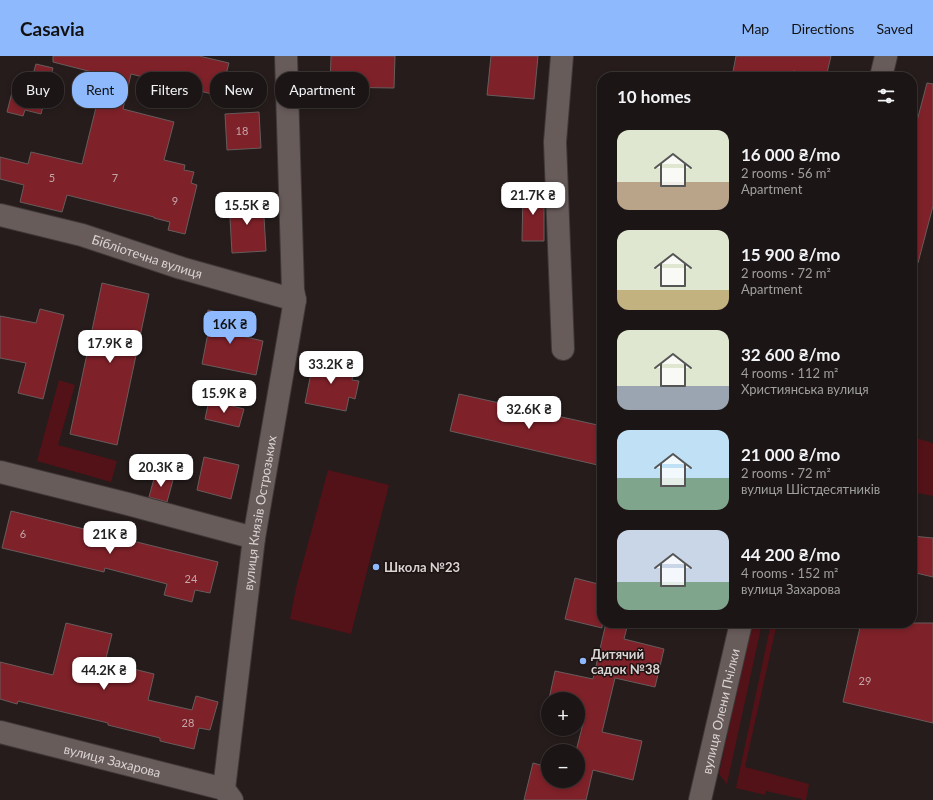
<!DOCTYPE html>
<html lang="en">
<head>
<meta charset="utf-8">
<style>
	body { margin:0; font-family:Lato,sans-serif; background:#251e1e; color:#f1f3f6; height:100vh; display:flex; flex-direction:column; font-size:15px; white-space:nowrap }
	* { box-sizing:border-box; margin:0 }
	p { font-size:13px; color:#a09fa0 }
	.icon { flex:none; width:22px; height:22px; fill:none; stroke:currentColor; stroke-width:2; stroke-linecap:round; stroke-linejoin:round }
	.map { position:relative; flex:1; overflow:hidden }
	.drawer { position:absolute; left:597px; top:16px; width:320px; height:556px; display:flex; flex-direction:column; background:#1c1515; border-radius:16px; box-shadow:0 2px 6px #0003,0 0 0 1px #3a3434 }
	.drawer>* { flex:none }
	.banner { position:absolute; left:12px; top:16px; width:380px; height:36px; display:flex; gap:8px }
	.fabs { position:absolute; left:541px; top:636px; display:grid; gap:8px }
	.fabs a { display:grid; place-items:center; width:44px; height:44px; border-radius:50%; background:#1c1515; box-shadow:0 2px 6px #0003,0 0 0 1px #3a3434; font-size:20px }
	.price { position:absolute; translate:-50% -34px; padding:0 9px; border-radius:8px; background:#fff; color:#222; font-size:13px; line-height:26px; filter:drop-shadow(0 1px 2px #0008) }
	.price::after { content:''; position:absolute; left:50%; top:24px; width:12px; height:9px; margin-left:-6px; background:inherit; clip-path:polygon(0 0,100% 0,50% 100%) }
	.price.on { background:#8eb9fc; color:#111 }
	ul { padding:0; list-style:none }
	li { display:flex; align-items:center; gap:12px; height:100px; padding:0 20px }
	li span { display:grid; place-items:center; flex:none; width:112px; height:80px; border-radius:12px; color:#555 }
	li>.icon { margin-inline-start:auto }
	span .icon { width:48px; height:48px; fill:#fffc; stroke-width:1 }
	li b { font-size:17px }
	h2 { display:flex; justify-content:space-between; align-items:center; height:48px; padding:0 20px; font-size:17px }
	.pill { padding:0 14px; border-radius:16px; background:#1c1515; box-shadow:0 2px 6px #0003,0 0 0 1px #3a3434; font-size:14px; line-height:36px }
	.pill.on { background:#8eb9fc; color:#111 }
	header { display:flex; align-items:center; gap:24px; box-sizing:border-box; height:56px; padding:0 20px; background:#8eb9fc; color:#111 }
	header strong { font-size:19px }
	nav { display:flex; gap:22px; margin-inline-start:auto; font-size:14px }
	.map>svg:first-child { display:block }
	.green { fill:#531217 }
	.building { fill:#7f2129; stroke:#685c5c }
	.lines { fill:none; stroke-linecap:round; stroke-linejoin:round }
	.minor-casing { stroke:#403838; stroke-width:24 }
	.minor { stroke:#685c5b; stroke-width:22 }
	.poi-dot { fill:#8eb9fc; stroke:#1d1313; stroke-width:1.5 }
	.labels { text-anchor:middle; stroke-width:3; stroke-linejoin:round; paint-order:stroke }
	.number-label { font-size:11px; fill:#c3a6a8 }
	.street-label { font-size:13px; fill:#dad3d3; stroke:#1d1313 }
	.poi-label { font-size:13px; font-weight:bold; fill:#dad3d3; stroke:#1d1313; text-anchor:start }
</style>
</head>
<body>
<header>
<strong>Casavia</strong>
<nav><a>Map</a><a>Directions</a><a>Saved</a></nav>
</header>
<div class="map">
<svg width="933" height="744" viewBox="0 0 933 744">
	<rect width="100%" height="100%" fill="#261c1c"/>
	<g class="green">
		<path d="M59 324 75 329 58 389 117 405 111 426 37 405Z"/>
		<path d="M912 381 933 387V440L912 436Z"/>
		<path d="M328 414 389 429 351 578 290 563 296 532Z"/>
		<path d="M752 567H762L727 728 719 718Z"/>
		<path d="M771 567H777L745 711 809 728 806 744H802V743L766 735 765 739 736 732Z"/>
	</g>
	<g class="building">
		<path d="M53 0H199L229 7 220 40 131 18 123 53 174 66 164 104 185 109 184 114 194 116 191 127 197 129 185 178 168 174 170 166 154 162V161L67 139 62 156 20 146 24 129 0 123V101L28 108 31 96 82 108 104 19 53 6Z"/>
		<path d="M331 0H395L394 32 330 31Z"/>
		<path d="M491 0H538L534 43 487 39Z"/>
		<path d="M736 0H831L826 21 793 15 792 21H732Z"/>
		<path d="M36 8 53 12 41 58 25 54 23 60 7 56 16 21 31 25Z"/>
		<path d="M927 27 933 28V150L918 207 912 206V84Z"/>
		<path d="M259 56 261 92 227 94 225 58Z"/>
		<path d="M523 135H544V185H522Z"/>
		<path d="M263 144 266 195 232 197 229 145Z"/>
		<path d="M102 227 149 238 117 389 70 378Z"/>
		<path d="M40 253 64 259 43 343 18 337 26 307 0 302V260L36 267Z"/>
		<path d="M208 254 241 261 237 279 263 285 256 319 202 308 208 277 204 276Z"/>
		<path d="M314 302 355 310 352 324 359 325 355 343 349 341 346 355 305 347Z"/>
		<path d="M459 338 602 370V410L450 375Z"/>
		<path d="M209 344 244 353 239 371 205 363Z"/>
		<path d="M204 401 239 409 231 443 197 434Z"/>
		<path d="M155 419 173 424 167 446 149 441Z"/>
		<path d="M11 455 218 506 210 537 195 534 192 546 164 539 167 528 105 512 104 516 2 492Z"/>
		<path d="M912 480 933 482V521L912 516Z"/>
		<path d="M575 522 602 529V572L565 563Z"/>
		<path d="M66 567 112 578 105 606 154 618 148 644 192 654 196 640 218 646 210 674 199 672 194 693 160 685V682L108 669V667L18 645 17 648 0 643V606L53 619Z"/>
		<path d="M606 567H628L624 583 664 593 655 631 615 622 602 676 642 685 633 724 593 714 586 744H524L533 707 548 711V725H578V695H576L584 664 578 663V643H549L555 615 593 623Z"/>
		<path d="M861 567H933V667L843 646Z"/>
	</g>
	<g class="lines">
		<g class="minor-casing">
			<g id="minor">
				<path d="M562 0 555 86 563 293"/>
				<path d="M881 21 886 0"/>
				<path id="s1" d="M0 159 82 179 181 212 295 244"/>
				<path d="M0 416 128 448 254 482"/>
				<path id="s2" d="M0 676 224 733"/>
				<path id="s3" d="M232 744 224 733 254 482 295 244 293 234 286 0"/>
				<path id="s4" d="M700 744 741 567"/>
			</g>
		</g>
		<use href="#minor" class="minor"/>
	</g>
	<g class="poi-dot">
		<circle cx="376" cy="511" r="4"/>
		<circle cx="583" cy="605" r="4"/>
	</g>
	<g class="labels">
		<g class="number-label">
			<text x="242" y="79">18</text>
			<text x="52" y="126">5</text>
			<text x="115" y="126">7</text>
			<text x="175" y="149">9</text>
			<text x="23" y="482">6</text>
			<text x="191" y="527">24</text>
			<text x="865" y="629">29</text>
			<text x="188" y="671">28</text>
		</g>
		<g class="street-label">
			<text dy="5" stroke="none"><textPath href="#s1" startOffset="153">Бібліотечна вулиця</textPath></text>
			<text dy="5" stroke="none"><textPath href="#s3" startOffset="292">вулиця Князів Острозьких</textPath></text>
			<text dy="5" stroke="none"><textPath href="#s4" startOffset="91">вулиця Олени Пчілки</textPath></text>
			<text dy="5" stroke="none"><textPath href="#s2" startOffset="116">вулиця Захарова</textPath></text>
		</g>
		<g class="poi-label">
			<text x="384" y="516">Школа №23</text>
			<text x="591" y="603">Дитячий<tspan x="591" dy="15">садок №38</tspan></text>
		</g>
	</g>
</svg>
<div class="fabs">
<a>+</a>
<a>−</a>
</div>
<b class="price" style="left:533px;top:160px">21.7K ₴</b>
<b class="price" style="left:247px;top:170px">15.5K ₴</b>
<b class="price on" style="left:230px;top:289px">16K ₴</b>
<b class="price" style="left:110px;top:308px">17.9K ₴</b>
<b class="price" style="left:331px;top:329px">33.2K ₴</b>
<b class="price" style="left:224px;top:358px">15.9K ₴</b>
<b class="price" style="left:529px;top:374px">32.6K ₴</b>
<b class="price" style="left:161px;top:432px">20.3K ₴</b>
<b class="price" style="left:110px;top:499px">21K ₴</b>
<b class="price" style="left:104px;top:635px">44.2K ₴</b>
<div class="banner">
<a class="pill">Buy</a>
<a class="pill on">Rent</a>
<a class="pill">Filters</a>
<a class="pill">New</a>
<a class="pill">Apartment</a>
</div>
<section class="drawer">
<h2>10 homes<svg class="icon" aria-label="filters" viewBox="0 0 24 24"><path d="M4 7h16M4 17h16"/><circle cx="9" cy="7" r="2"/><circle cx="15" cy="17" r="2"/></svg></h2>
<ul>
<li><span style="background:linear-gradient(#dfe7d0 65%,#b9a48a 0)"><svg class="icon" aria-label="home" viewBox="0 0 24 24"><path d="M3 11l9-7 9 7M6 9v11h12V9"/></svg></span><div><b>16 000 ₴/mo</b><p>2 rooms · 56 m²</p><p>Apartment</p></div></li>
<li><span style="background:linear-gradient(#dfe7d0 75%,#c2b280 0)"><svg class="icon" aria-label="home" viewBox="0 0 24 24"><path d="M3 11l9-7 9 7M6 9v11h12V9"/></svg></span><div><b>15 900 ₴/mo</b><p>2 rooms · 72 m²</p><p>Apartment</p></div></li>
<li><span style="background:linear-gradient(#dfe7d0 70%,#9aa5b1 0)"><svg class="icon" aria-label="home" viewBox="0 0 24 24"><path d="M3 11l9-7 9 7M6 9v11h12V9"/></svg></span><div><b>32 600 ₴/mo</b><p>4 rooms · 112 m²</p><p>Християнська вулиця</p></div></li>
<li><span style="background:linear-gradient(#bfe0f5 60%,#7fa58c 0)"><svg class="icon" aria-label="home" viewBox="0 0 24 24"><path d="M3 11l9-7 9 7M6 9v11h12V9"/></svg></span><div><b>21 000 ₴/mo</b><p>2 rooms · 72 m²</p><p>вулиця Шістдесятників</p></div></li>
<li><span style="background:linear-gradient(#c9d6e8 65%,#7fa58c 0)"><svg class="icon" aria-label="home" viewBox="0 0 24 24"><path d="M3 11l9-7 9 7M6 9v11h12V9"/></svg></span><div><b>44 200 ₴/mo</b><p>4 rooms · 152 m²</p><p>вулиця Захарова</p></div></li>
</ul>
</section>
</div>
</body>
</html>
